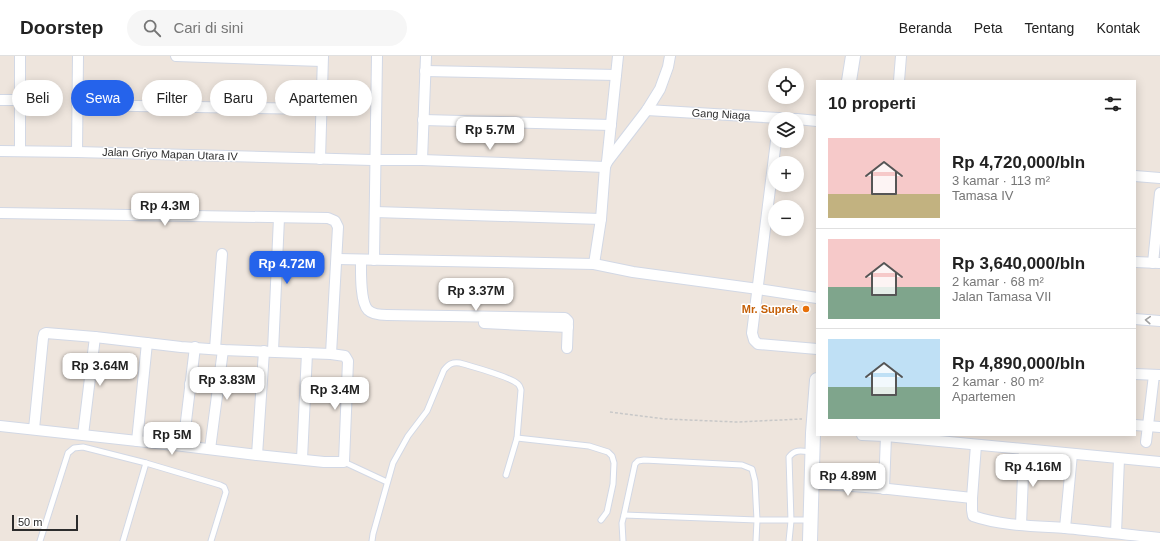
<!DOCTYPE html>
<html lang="id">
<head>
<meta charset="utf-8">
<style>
	body { margin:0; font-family:Helvetica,sans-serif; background:#f6f6f6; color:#222; height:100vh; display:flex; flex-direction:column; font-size:15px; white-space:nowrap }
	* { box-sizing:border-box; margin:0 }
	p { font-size:13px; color:#767676 }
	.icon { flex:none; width:22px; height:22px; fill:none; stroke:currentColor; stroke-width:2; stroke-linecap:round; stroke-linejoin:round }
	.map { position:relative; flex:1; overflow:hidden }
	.side { position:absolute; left:816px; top:24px; width:320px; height:356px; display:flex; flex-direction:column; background:#fff; border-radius:0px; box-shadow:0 2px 10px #0003 }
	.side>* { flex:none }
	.guide { position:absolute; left:12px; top:24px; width:380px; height:36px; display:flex; gap:8px }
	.buttons { position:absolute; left:768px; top:12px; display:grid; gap:8px }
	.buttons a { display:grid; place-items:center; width:36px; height:36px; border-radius:50%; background:#fff; box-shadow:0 2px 10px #0003; font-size:20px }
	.scale { position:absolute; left:12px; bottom:10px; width:66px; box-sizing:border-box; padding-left:4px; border:2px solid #2c2c2c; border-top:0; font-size:11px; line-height:14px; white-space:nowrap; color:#2c2c2c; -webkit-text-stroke:3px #fff; paint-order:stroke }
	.price { position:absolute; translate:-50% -34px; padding:0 9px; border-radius:8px; background:#fff; color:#222; font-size:13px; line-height:26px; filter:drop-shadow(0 1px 2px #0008) }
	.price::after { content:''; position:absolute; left:50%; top:24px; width:12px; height:9px; margin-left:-6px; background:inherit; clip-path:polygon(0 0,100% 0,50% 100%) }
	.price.current { background:#2563eb; color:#fff }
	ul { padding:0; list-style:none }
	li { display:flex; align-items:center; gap:12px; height:100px; padding:0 12px }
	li+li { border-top:1px solid #e0e0e0 }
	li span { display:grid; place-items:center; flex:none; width:112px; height:80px; border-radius:0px; color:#555 }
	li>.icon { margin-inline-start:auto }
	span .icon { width:48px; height:48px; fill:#fffc; stroke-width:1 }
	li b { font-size:17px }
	h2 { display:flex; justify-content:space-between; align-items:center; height:48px; padding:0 12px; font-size:17px }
	.tag { padding:0 14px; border-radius:18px; background:#fff; box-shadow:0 2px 10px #0003; font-size:14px; line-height:36px }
	.tag.current { background:#2563eb; color:#fff }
	header { display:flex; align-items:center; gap:24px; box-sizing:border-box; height:56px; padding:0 20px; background:#fff; border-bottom:1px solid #e0e0e0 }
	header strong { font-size:19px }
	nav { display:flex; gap:22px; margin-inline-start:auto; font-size:14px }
	.search { width:280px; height:36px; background:#f6f6f6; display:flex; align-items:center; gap:10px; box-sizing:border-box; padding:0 14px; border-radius:22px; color:#767676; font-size:15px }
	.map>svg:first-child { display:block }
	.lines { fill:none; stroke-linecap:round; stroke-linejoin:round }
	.service-casing { stroke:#d2d8e5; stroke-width:7 }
	.minor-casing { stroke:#d2d8e5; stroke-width:12 }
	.secondary-casing { stroke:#d2d8e5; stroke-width:16 }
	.path { stroke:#c8c8c8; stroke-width:1.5; stroke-dasharray:3 2; stroke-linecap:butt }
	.service { stroke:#fff; stroke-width:5 }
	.minor { stroke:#fff; stroke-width:10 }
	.secondary { stroke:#fff; stroke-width:14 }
	.oneway { stroke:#a0a0a0 }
	.food-dot { fill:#e8710a; stroke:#fff; stroke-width:1.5 }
	.labels { text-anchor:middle; stroke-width:3; stroke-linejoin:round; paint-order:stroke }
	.street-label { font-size:11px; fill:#2c2c2c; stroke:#fff }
	.food-label { font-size:11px; font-weight:bold; fill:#c56008; stroke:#fff; text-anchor:end }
</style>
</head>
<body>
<header>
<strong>Doorstep</strong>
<div class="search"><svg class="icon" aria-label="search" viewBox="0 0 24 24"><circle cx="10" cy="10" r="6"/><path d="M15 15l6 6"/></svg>Cari di sini</div>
<nav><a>Beranda</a><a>Peta</a><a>Tentang</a><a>Kontak</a></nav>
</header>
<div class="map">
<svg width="1160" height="485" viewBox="0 0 1160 485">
	<rect width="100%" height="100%" fill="#eee5dd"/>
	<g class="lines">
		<g class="service-casing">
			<g id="service">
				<path d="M517 382 589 390 608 396 612 400 614 407 613 428 607 456 601 464"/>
				<path d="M344 406 387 426"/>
				<path d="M624 459 757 464H810"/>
				<path d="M40 485 68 397 74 392 83 391 146 407 220 429 224 431 226 436 211 485"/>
				<path d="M123 485 146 407"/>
				<path d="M372 485 373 478 393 407 408 380 427 355 444 314C449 308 452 306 460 307 473 311 509 320 518 328 520 330 520 331 521 334L517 382 506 419"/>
				<path d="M623 485 622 467 624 459 635 408 638 405 644 404 742 409 752 413 755 425 757 464 756 485"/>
				<path d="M789 485 791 465 789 401C795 393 802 395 811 396"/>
			</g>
		</g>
		<g class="minor-casing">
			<g id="minor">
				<path d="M176 0 322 5"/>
				<path d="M425 15 616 19"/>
				<path d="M899 25 901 0"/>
				<path d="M0 44H20"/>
				<path d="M77 49 321 53"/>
				<path d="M647 54 795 63"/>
				<path d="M797 63 817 65"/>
				<path d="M423 64 611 69"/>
				<path d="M776 85 752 277 754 284 758 288 817 293"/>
				<path d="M0 95 77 96 372 104H422L605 111"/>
				<path d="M20 95V0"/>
				<path d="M77 96 78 0"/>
				<path d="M320 103 323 0"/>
				<path d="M422 104 426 0"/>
				<path d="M607 106 647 54 660 33 668 11 670 0"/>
				<path d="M1135 120 1160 122"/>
				<path d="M375 156 601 163"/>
				<path d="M0 157 328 162 335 165 338 171 331 298"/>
				<path d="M337 203 594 208 633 216 758 233 817 242"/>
				<path d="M361 204C361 215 360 246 368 254 372 258 381 259 387 259L565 262 568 265 567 292"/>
				<path d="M374 204 377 0"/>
				<path d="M1135 206 1159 207"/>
				<path d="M1153 207 1160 137"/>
				<path d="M594 208 601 163 605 111 607 106 618 0"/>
				<path d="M1135 263 1160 265"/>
				<path d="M484 267 568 271"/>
				<path d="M215 293 222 198"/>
				<path d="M273 295 279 162"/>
				<path d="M1135 318 1159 319"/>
				<path d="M190 328 218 331"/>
				<path d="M1135 369 1160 371"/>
				<path d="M0 370 183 390 257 399 324 406H344L348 305 345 300 331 298 223 294 181 291 95 281 46 277 44 278 43 282 34 373"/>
				<path d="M83 379 95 281"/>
				<path d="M862 379 886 380 1160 406"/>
				<path d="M137 385 147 287"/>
				<path d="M1146 386 1154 319"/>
				<path d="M976 389 972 442V454L973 460C1002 470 1035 470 1065 472 1097 475 1128 479 1160 482"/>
				<path d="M183 390 195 291"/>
				<path d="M210 393 223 294"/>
				<path d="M257 399 264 295"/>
				<path d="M302 403 307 297"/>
				<path d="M811 427 879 432 972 442"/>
				<path d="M884 433 886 380"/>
				<path d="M1021 469 1024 394"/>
				<path d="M1065 472 1072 398"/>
				<path d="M1116 477 1119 403"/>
			</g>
		</g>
		<g class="secondary-casing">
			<g id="secondary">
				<path d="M849 25 853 0"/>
				<path d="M810 485 813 377 817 324"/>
			</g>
		</g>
		<path class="path" d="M610 356 665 363 737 366 802 363"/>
		<use href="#service" class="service"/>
		<use href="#minor" class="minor"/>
		<use href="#secondary" class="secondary"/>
	</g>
	<defs><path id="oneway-chevron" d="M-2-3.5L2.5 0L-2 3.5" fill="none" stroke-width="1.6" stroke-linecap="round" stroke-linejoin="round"/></defs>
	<use class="oneway" href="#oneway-chevron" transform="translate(1148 264) rotate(-176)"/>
	<circle class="food-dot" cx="806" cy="253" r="4"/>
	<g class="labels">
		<g class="street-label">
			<text transform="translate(721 58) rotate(3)" y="4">Gang Niaga</text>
			<text transform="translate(170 98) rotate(2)" y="4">Jalan Griyo Mapan Utara IV</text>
		</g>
		<g class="food-label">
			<text x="798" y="257">Mr. Suprek</text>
		</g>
	</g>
</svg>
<div class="buttons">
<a><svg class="icon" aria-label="locate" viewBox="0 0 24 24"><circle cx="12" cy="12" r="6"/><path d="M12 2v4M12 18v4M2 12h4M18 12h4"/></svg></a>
<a><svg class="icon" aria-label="layers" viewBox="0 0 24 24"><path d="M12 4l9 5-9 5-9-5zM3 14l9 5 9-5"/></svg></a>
<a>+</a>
<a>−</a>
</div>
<div class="scale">50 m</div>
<b class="price" style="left:490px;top:95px">Rp 5.7M</b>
<b class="price" style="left:165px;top:171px">Rp 4.3M</b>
<b class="price current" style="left:287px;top:229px">Rp 4.72M</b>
<b class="price" style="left:476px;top:256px">Rp 3.37M</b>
<b class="price" style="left:100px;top:331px">Rp 3.64M</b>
<b class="price" style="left:227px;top:345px">Rp 3.83M</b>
<b class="price" style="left:335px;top:355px">Rp 3.4M</b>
<b class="price" style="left:172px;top:400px">Rp 5M</b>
<b class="price" style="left:1033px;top:432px">Rp 4.16M</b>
<b class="price" style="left:848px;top:441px">Rp 4.89M</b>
<div class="guide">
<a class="tag">Beli</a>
<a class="tag current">Sewa</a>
<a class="tag">Filter</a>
<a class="tag">Baru</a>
<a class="tag">Apartemen</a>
</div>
<section class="side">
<h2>10 properti<svg class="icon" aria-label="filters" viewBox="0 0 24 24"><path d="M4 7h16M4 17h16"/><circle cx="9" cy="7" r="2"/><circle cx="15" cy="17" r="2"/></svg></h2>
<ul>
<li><span style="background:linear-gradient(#f6c9c9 70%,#c2b280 0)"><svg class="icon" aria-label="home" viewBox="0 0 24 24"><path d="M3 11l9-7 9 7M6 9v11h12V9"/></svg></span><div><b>Rp 4,720,000/bln</b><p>3 kamar · 113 m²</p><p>Tamasa IV</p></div></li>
<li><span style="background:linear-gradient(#f6c9c9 60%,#7fa58c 0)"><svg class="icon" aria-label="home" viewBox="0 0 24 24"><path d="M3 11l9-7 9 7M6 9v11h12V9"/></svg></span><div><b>Rp 3,640,000/bln</b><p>2 kamar · 68 m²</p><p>Jalan Tamasa VII</p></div></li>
<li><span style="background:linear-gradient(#bfe0f5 60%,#7fa58c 0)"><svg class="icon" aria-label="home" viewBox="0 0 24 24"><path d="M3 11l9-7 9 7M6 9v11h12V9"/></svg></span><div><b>Rp 4,890,000/bln</b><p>2 kamar · 80 m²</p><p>Apartemen</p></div></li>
</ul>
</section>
</div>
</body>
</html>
